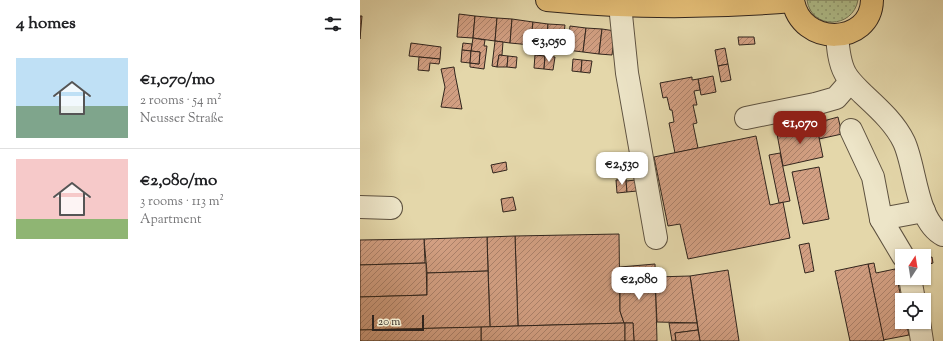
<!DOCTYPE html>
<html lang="en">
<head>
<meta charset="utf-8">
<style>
	body { margin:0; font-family:"Sorts Mill Goudy",serif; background:#f6f6f6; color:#202124; height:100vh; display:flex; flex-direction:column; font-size:15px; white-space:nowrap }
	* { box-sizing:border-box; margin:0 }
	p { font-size:13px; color:#757577 }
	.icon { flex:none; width:22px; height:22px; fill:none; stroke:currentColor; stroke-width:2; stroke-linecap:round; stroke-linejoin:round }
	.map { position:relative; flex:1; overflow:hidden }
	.details { display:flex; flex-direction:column; background:#fff; width:360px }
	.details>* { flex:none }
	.needle { width:26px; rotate:12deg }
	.controls { position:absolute; left:535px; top:249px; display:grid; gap:8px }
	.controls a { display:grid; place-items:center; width:36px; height:36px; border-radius:0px; background:#fff; box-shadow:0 1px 3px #0004; font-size:20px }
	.scale { position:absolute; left:12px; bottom:10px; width:52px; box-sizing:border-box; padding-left:4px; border:2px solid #31251d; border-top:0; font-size:11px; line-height:14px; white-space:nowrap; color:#31251d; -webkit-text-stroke:3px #ede5c8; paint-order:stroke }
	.price { position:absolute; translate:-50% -34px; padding:0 9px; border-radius:8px; background:#fff; color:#222; font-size:13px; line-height:26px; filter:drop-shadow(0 1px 2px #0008) }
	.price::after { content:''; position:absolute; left:50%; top:24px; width:12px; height:9px; margin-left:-6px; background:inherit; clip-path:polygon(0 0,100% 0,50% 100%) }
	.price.selected { background:#8f2418; color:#fff }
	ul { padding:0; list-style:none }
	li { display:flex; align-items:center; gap:12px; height:100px; padding:0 16px }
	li+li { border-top:1px solid #e0e0e0 }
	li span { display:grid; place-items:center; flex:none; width:112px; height:80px; border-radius:0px; color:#555 }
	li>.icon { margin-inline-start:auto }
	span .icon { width:48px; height:48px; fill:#fffc; stroke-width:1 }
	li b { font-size:17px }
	h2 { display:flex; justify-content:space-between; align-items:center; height:48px; padding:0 16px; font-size:17px }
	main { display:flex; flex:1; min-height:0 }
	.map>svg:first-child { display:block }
	.green { fill:url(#green-dots); stroke:#707254 }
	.building { fill:url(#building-hatch); stroke:#31251d }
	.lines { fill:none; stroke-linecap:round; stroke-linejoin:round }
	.minor-casing { stroke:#5e5240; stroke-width:24 }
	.major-casing { stroke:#31251d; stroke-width:24 }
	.minor { stroke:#ede5c8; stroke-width:22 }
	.major { stroke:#e2bc75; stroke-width:22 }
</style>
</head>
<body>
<main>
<section class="details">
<h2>4 homes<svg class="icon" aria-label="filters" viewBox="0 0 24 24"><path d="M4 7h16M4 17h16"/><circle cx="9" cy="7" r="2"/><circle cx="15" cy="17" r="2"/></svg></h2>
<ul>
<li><span style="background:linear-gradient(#bfe0f5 60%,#7fa58c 0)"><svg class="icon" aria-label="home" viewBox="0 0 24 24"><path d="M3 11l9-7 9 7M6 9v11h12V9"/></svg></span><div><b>€1,070/mo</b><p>2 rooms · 54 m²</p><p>Neusser Straße</p></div></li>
<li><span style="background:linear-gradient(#f6c9c9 75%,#8fb573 0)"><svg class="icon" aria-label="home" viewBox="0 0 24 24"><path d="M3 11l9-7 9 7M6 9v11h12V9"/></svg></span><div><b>€2,080/mo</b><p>3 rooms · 113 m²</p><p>Apartment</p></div></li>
</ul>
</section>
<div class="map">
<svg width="583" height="341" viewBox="0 0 583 341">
	<defs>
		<pattern id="green-dots" width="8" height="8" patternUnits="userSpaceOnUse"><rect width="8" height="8" fill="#b0bf8c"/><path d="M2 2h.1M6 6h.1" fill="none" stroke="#909b72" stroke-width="1.8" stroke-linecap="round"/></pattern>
		<pattern id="building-hatch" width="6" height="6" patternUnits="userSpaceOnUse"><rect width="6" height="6" fill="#d29f82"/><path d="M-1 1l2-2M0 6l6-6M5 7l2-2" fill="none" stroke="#ab816a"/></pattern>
	</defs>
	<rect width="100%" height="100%" fill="#e4d7aa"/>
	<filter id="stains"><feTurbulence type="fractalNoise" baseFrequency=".005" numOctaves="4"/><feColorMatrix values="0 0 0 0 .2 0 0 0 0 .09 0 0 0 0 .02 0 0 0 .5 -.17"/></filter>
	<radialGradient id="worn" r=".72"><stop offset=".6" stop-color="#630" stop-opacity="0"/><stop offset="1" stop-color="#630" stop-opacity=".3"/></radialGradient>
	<path class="green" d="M447 0H498C493 29 451 30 447 0Z"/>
	<g class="building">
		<path d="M99 14 115 16 113 38 97 37Z"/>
		<path d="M0 16H2L0 39Z"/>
		<path d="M115 16 137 18 135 41 113 38Z"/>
		<path d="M137 18 152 19 150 43 135 41Z"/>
		<path d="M152 19 173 22 171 45 150 43Z"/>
		<path d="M173 22 188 24 186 48 170 46Z"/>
		<path d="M188 24 205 25 202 50 186 48Z"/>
		<path d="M210 26 226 28 223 52 207 50Z"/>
		<path d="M226 28 242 29 239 54 223 52Z"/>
		<path d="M242 29 255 31 252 55 239 54Z"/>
		<path d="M378 37H394L395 44 379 45Z"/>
		<path d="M113 38 125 40 124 46H127L124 69 110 67V63L119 64 120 52 111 51Z"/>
		<path d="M135 41 143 42 142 55H139L137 67 132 66Z"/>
		<path d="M51 43 81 47 80 59 49 56Z"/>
		<path d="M103 43 112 44 111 51 102 50Z"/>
		<path d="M365 48 368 64 358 66 355 50Z"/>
		<path d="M102 50 111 51 110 63 101 62Z"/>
		<path d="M111 51 120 52 119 64 110 63Z"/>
		<path d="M139 55 148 56 147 67H137Z"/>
		<path d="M175 55 185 56 184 69 174 68Z"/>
		<path d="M148 56 157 57 156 68 147 67Z"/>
		<path d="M185 56 195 57 193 70 184 69Z"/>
		<path d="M59 57 80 59 79 64 70 63 69 71 58 70Z"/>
		<path d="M213 59 222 60 221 72 212 71Z"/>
		<path d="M222 60 232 61 230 73 221 72Z"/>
		<path d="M368 64 371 80 361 82 358 66Z"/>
		<path d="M94 67 95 74 102 109 81 107 85 87 81 69Z"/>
		<path d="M353 76 356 92 341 95 338 79Z"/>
		<path d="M332 77V80L338 79 340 90 334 91 337 105H333L337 123 333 124 338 148 315 153 309 123 314 122 312 110H310L307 97 303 98 300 83Z"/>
		<path d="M478 117 482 134 459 139 456 123Z"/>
		<path d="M456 123 463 157 423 166 417 134Z"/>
		<path d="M396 136 410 205 423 202 430 238 328 259 320 224 308 226 294 157Z"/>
		<path d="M420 153 430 201 419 203 409 155Z"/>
		<path d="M146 162 147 170 133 173 131 165Z"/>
		<path d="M459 167 469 219 443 224 432 172Z"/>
		<path d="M266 179 267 192 257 193 256 180Z"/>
		<path d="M276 180 277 191 267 192 266 181Z"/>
		<path d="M153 197 156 210 143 212 141 199Z"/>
		<path d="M259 234 260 311 264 323 158 326 155 236Z"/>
		<path d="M155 236 158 326 130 327 127 237Z"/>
		<path d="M127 237 128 271 67 273 64 239Z"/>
		<path d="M64 239 65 263 0 265V240Z"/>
		<path d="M449 243 454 271 445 273 439 245Z"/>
		<path d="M572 257 573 263 564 266V259Z"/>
		<path d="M66 263 67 295 0 297V265Z"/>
		<path d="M514 263 516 273 535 269 542 302V322H546L549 335 523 340 508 264Z"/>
		<path d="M295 264 297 341H274L273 323H264L260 311V267Z"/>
		<path d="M508 264 524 341H490L475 271Z"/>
		<path d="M368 270 379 341H340L330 276Z"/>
		<path d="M128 271 130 327 0 330V297L67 295V273Z"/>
		<path d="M330 276 337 323 297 322 295 277Z"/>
		<path d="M265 323V341H121V327Z"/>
		<path d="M265 323H273L274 341H265Z"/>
		<path d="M309 323H337L338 330 315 333 316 341H312Z"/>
		<path d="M121 327V341H0V330Z"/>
		<path d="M338 330 340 341H316L315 333Z"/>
	</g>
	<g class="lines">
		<g class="minor-casing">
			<g id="minor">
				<path d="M260 5 267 73 296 238"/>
				<path d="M477 35C478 48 479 62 485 73 489 81 496 87 503 94 518 108 535 123 544 142 556 168 556 221 583 235"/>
				<path d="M386 118 455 104 476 98 490 82"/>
				<path d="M491 130 513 177 521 219"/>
				<path d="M0 207 31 208"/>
				<path d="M543 256 521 219 564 211"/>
				<path d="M550 278 554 300"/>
				<path d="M559 322 562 341"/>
			</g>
		</g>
		<g class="major-casing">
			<g id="major">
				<path d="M187 0C269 8 351 8 433 1"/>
				<path d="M433 0C440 47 511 46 512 0"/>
			</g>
		</g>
		<use href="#minor" class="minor"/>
		<use href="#major" class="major"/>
	</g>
	<rect width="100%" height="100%" filter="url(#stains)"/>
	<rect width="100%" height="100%" fill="url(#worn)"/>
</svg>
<div class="controls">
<a><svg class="needle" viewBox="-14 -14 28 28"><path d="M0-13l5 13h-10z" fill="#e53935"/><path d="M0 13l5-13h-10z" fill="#757577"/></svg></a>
<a><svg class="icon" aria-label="locate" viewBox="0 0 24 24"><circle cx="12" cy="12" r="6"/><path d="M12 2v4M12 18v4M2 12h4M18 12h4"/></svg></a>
</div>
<div class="scale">20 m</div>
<b class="price" style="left:189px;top:63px">€3,050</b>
<b class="price selected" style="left:440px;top:145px">€1,070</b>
<b class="price" style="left:262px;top:186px">€2,530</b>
<b class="price" style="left:279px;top:301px">€2,080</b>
</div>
</main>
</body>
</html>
